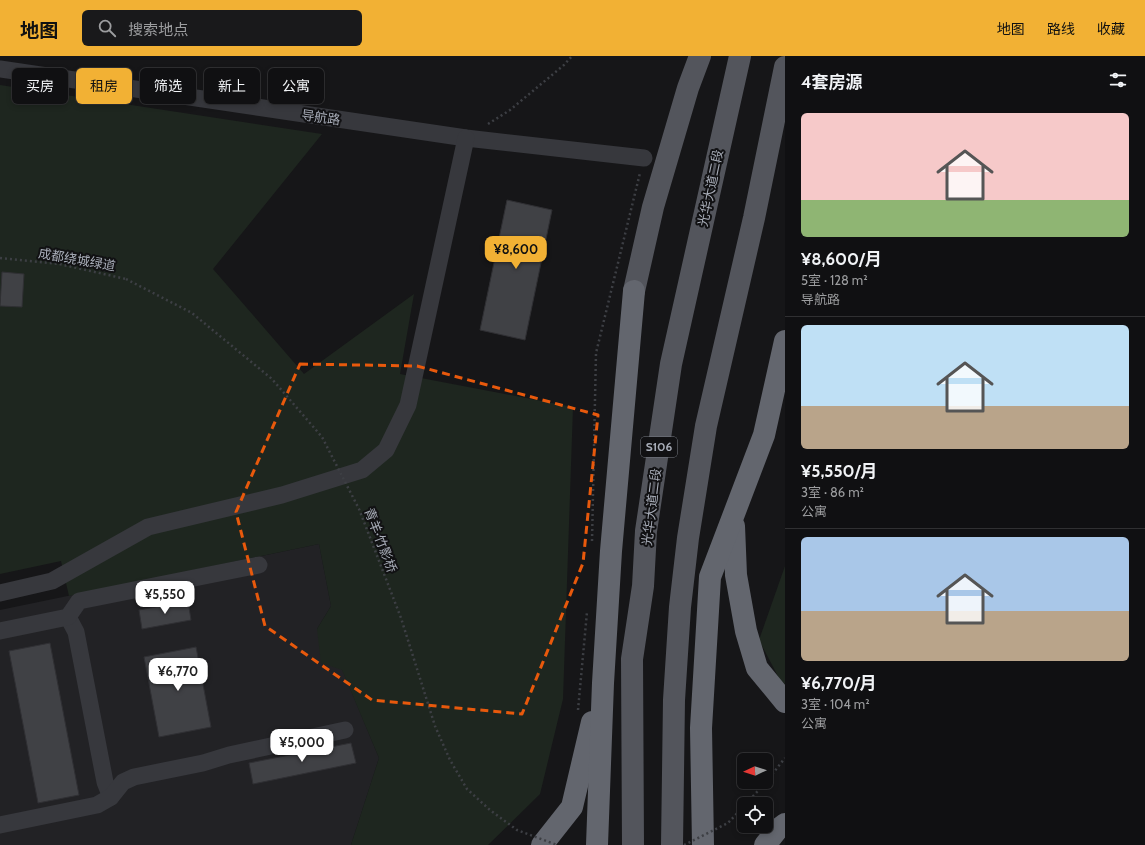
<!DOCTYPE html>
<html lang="zh">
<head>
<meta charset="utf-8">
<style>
	body { margin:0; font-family:Cabin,"Noto Sans SC",sans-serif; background:#19191b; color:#f1f3f6; height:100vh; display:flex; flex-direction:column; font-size:15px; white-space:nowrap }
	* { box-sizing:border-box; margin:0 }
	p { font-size:13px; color:#9c9d9f }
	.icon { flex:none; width:22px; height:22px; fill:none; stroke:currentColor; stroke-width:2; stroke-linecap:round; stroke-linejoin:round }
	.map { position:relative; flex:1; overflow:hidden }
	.panel { display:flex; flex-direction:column; background:#101012; width:360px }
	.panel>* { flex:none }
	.top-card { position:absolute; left:12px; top:12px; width:380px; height:36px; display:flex; gap:8px }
	.needle { width:26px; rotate:266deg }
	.buttons { position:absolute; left:737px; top:697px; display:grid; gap:8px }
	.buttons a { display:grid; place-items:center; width:36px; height:36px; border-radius:6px; background:#101012; box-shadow:0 2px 6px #0003,0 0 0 1px #303032; font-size:20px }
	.price { position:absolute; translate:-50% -34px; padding:0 9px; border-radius:8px; background:#fff; color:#222; font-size:13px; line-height:26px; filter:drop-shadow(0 1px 2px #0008) }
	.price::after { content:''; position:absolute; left:50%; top:24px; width:12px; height:9px; margin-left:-6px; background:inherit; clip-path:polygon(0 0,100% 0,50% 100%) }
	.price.active { background:#f2b134; color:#111 }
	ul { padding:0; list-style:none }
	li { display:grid; align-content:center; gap:8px; height:212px; padding:0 16px }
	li+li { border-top:1px solid #303032 }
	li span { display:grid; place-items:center; height:124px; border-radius:6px; color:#555 }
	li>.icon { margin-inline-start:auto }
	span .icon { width:72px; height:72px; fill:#fffc; stroke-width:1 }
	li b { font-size:17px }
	h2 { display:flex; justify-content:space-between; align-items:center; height:48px; padding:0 16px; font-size:17px }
	.tag { padding:0 14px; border-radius:6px; background:#101012; box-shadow:0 2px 6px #0003,0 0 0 1px #303032; font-size:14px; line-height:36px }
	.tag.active { background:#f2b134; color:#111 }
	header { display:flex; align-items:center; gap:24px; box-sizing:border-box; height:56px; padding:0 20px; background:#f2b134; color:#111 }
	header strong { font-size:19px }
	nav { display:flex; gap:22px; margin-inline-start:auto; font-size:14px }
	.search { width:280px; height:36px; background:#19191b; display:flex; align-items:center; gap:10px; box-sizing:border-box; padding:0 14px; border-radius:6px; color:#9c9d9f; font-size:15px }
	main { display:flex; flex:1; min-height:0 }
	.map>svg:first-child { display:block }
	.built { fill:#222225 }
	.green { fill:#1e261f }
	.building { fill:#404145; stroke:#303034 }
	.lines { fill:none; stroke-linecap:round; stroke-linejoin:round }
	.path { stroke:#3d3f44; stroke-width:2.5; stroke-dasharray:2 3; stroke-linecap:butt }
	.minor { stroke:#37383d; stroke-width:17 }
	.major { stroke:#53555c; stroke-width:22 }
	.highway { stroke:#63666e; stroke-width:22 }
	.path-bridge { stroke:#3d3f44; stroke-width:2.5; stroke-dasharray:2 3; stroke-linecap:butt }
	.marked { fill:none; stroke:#e8590c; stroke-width:3; stroke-dasharray:8 5; stroke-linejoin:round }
	.labels { text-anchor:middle; stroke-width:4; stroke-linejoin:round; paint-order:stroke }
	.shield { fill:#111113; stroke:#7b7e86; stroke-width:1 }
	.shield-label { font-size:12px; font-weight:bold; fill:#a8adb8 }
	.street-label { font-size:13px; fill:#a8adb8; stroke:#111113 }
</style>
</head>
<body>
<header>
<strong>地图</strong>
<div class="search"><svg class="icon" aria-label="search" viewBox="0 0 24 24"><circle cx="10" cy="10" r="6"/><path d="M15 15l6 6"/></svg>搜索地点</div>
<nav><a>地图</a><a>路线</a><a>收藏</a></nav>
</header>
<main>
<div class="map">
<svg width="785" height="789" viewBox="0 0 785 789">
	<rect width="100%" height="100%" fill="#161618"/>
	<path class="built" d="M319 488 331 550 317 573 342 613 379 702 351 789H0V554Z"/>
	<g class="green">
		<path d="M0 29 322 78 213 213 304 318 414 238 400 318 573 351 563 643 540 738 488 789H351L379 702 342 614 321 607 317 573 331 550 319 488 69 540 61 505 0 518Z"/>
		<path d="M785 510V628L780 624 759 584Z"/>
	</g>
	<g class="building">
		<path d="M507 144 552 154 525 284 480 274Z"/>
		<path d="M2 216 24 218 22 251 0 250Z"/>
		<path d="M188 545 191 564 142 573 139 554Z"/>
		<path d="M50 587 79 739 38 747 9 595Z"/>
		<path d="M196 591 211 671 159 681 144 601Z"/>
		<path d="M351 687 356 707 253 728 249 707Z"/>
	</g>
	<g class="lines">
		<g class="path">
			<path d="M488 68 510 54 564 9 572 0"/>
			<path d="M0 202 59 208 126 223"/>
			<path d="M592 485 596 297 640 117"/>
			<path d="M578 654 587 556"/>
			<path d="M766 726 785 702"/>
			<path d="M746 748 766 726"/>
		</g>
		<g class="minor">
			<path d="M0 13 466 82 644 102"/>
			<path d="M0 537 52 525 148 471 282 439 362 414 386 394 408 349 466 82"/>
			<path d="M68 561 76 576 105 726 111 741"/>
			<path d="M0 575 68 561 79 545 259 509"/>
			<path d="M0 769 97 749 111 741 123 726 134 721 203 707 229 699 345 674"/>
		</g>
		<g class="major">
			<path d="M634 235 653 151 688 32 700 0"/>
			<path d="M633 789 632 603 643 530 646 475 671 308 740 0"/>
			<path d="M672 789 674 644 680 551 688 482 706 370 754 162 785 11"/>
		</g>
		<g class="highway">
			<path d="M734 470 736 519 746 575 757 612 785 646"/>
			<path d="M542 789 572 751 592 666"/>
			<path d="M597 789 603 627 611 495 634 235"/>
			<path d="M703 789 701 672 710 521 764 379 785 285"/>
			<path d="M765 789 777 774 785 768"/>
		</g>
		<g class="path-bridge">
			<path d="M126 223 192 257 272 323 322 381 359 453 401 562 435 670 450 704 467 733 490 754 517 774 557 789"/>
			<path d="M684 789 728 767 744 750"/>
		</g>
	</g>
	<path class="marked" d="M300 308 417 310 598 359 583 507 522 658 372 644 265 570 236 456Z"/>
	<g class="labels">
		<rect class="shield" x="641" y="381" width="36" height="20" rx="3"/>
		<g class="shield-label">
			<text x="659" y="395">S106</text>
		</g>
		<g class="street-label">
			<text transform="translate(321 61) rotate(8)" y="5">导航路</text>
			<text transform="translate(710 132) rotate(-78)" y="5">光华大道二段</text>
			<text transform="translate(77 203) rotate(10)" y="5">成都绕城绿道</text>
			<text transform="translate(651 451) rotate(-83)" y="5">光华大道二段</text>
			<text transform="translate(381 484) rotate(69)" y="5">青羊·竹影桥</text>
		</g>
	</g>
</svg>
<div class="buttons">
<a><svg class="needle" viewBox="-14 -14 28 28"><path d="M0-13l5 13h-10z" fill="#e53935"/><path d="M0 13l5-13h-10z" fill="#9c9d9f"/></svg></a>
<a><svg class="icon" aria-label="locate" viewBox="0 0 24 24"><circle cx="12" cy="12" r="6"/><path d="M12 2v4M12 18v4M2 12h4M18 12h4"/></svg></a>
</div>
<b class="price active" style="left:516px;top:214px">¥8,600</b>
<b class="price" style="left:165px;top:559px">¥5,550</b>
<b class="price" style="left:178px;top:636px">¥6,770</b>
<b class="price" style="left:302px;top:707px">¥5,000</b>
<div class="top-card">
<a class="tag">买房</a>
<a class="tag active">租房</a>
<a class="tag">筛选</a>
<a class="tag">新上</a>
<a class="tag">公寓</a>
</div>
</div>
<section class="panel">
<h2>4套房源<svg class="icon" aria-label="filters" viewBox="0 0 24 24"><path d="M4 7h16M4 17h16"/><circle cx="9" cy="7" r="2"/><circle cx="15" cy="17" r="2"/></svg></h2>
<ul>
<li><span style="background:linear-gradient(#f6c9c9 70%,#8fb573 0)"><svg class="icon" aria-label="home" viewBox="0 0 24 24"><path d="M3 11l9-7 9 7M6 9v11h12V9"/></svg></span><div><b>¥8,600/月</b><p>5室 · 128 m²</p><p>导航路</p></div></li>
<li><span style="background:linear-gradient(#bfe0f5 65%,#b9a48a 0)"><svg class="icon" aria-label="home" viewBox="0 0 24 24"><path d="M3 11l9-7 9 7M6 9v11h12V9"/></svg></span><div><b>¥5,550/月</b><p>3室 · 86 m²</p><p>公寓</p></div></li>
<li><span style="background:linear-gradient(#a9c7e8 60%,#b9a48a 0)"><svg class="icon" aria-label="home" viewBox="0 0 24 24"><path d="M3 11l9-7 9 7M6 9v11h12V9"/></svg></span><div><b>¥6,770/月</b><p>3室 · 104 m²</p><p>公寓</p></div></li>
</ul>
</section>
</main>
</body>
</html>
